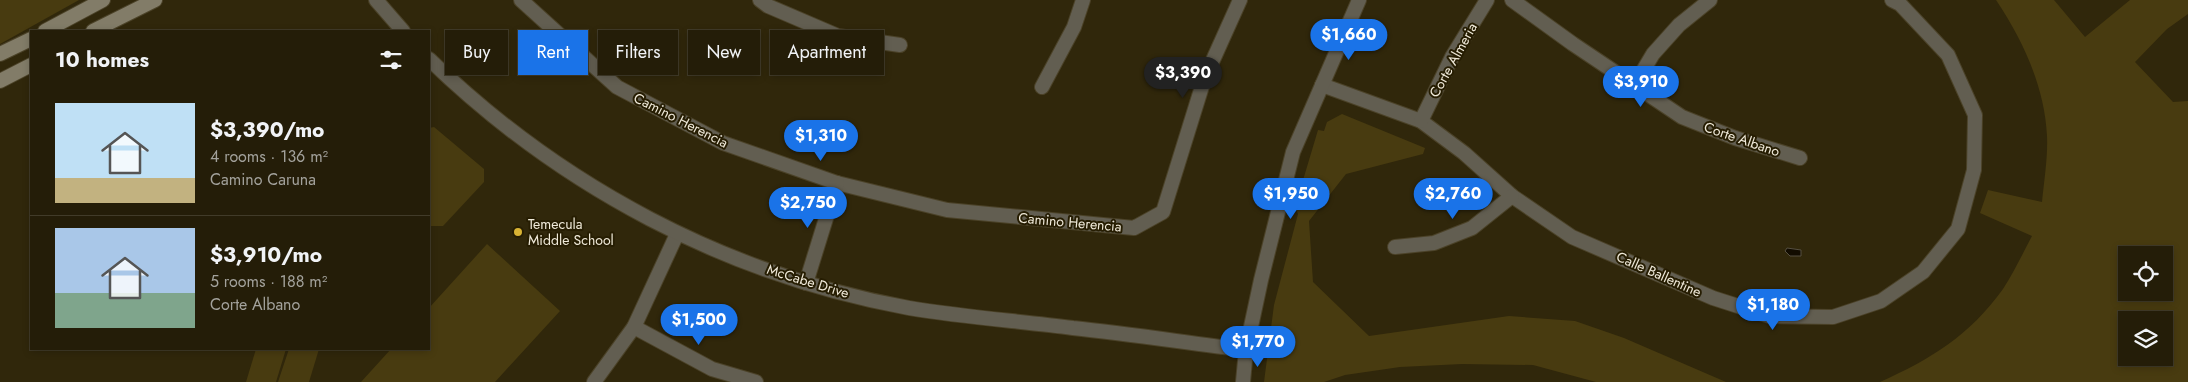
<!DOCTYPE html>
<html lang="en">
<head>
<meta charset="utf-8">
<style>
	body { margin:0; font-family:Jost,sans-serif; background:#302a16; color:#f1f3f6; height:100vh; display:flex; flex-direction:column; font-size:19px; white-space:nowrap }
	* { box-sizing:border-box; margin:0 }
	p { font-size:16px; color:#a3a29c }
	.icon { flex:none; width:28px; height:28px; fill:none; stroke:currentColor; stroke-width:2; stroke-linecap:round; stroke-linejoin:round }
	.map { position:relative; flex:1; overflow:hidden }
	.sheet { position:absolute; left:30px; top:30px; width:400px; height:320px; display:flex; flex-direction:column; background:#241d08; border-radius:0px; box-shadow:0 2px 8px #0003,0 0 0 1px #413b29 }
	.sheet>* { flex:none }
	.guide { position:absolute; left:445px; top:30px; width:475px; height:45px; display:flex; gap:10px }
	.controls { position:absolute; left:2118px; top:246px; display:grid; gap:10px }
	.controls a { display:grid; place-items:center; width:55px; height:55px; border-radius:0px; background:#241d08; box-shadow:0 2px 8px #0003,0 0 0 1px #413b29; font-size:25px }
	.price { position:absolute; translate:-50% -42px; padding:0 11px; border-radius:18px; background:#1a73e8; color:#fff; font-size:16px; line-height:32px; filter:drop-shadow(0 1px 2px #0008) }
	.price::after { content:''; position:absolute; left:50%; top:30px; width:15px; height:11px; margin-left:-8px; background:inherit; clip-path:polygon(0 0,100% 0,50% 100%) }
	.price.selected { background:#222; color:#fff }
	ul { padding:0; list-style:none }
	li { display:flex; align-items:center; gap:15px; height:125px; padding:0 25px }
	li+li { border-top:1px solid #413b29 }
	li span { display:grid; place-items:center; flex:none; width:140px; height:100px; border-radius:0px; color:#555 }
	li>.icon { margin-inline-start:auto }
	span .icon { width:60px; height:60px; fill:#fffc; stroke-width:1 }
	li b { font-size:21px }
	h2 { display:flex; justify-content:space-between; align-items:center; height:60px; padding:0 25px; font-size:21px }
	.chip { padding:0 18px; border-radius:0px; background:#241d08; box-shadow:0 2px 8px #0003,0 0 0 1px #413b29; font-size:18px; line-height:45px }
	.chip.selected { background:#1a73e8; color:#fff }
	.map>svg:first-child { display:block }
	.green { fill:#483b10; fill-rule:evenodd }
	.water { fill:#120c00; stroke:#554f41 }
	.lines { fill:none; stroke-linecap:round; stroke-linejoin:round }
	.minor-casing { stroke:#4b4228; stroke-width:16 }
	.tertiary-casing { stroke:#4b4228; stroke-width:16 }
	.secondary-casing { stroke:#4b4228; stroke-width:16 }
	.minor { stroke:#625e51; stroke-width:14 }
	.tertiary { stroke:#625e51; stroke-width:14 }
	.secondary { stroke:#827c68; stroke-width:14 }
	.poi-dot { fill:#d9b334; stroke:#261d02; stroke-width:2 }
	.labels { text-anchor:middle; stroke-width:4; stroke-linejoin:round; paint-order:stroke }
	.street-label { font-size:14px; fill:#f0eada; stroke:#261d02 }
	.poi-label { font-size:14px; fill:#f0eada; stroke:#261d02; text-anchor:start }
</style>
</head>
<body>
<div class="map">
<svg width="2188" height="382" viewBox="0 0 2188 382">
	<rect width="100%" height="100%" fill="#30270b"/>
	<g class="green">
		<path d="M0 0H79L0 44Z"/>
		<path d="M1996 0H2054L2085 37 2130 0H2188V14L2167 29 2135 62 2173 102 2188 101V382H1880C1931 359 1969 336 2003 289 2014 272 2023 253 2032 236L1980 213 1988 190 2042 202C2044 181 2048 157 2047 136 2045 88 2023 40 1996 0ZM2126 255H2164V292H2126ZM2126 320H2164V358H2126Z"/>
		<path d="M1342 114 1425 148 1423 154 1346 174 1309 221 1313 282 1369 336 1509 316 1575 321 1624 338 1726 382H1596L1533 365 1462 364 1400 367 1345 375 1324 382H1264L1274 305 1298 214 1295 207 1318 130 1324 131 1327 122Z"/>
		<path d="M434 127 484 169V182L443 226H429V128Z"/>
		<path d="M487 244 560 311 495 382H361L391 349H429V308Z"/>
		<path d="M256 349H286L276 382H246Z"/>
		<path d="M289 349H319L309 382H278Z"/>
	</g>
	<path class="water" d="M1787 248 1801 250V256H1790L1785 251Z"/>
	<g class="lines">
		<g class="minor-casing">
			<g id="minor">
				<path d="M521 0 617 87 723 143 837 183 947 210 1134 228 1163 212 1204 80 1240 0"/>
				<path d="M760 0 768 6 838 36 900 45"/>
				<path d="M1512 0 1573 44 1682 117 1735 138 1800 158"/>
				<path d="M1322 85 1421 121 1464 153 1512 196 1572 237 1713 298 1769 316 1833 317 1881 301 1923 272 1958 229 1974 170 1975 115 1948 55 1900 4 1892 0"/>
				<path d="M1634 86 1653 54 1679 25 1710 0"/>
				<path d="M1042 87 1074 27 1083 0"/>
				<path d="M1421 121 1452 57 1487 0"/>
				<path d="M1395 247 1434 243 1472 228 1512 196"/>
				<path d="M806 283 837 183"/>
				<path d="M634 327 712 369 756 382"/>
				<path d="M594 382 634 327 677 234"/>
			</g>
		</g>
		<g class="tertiary-casing">
			<g id="tertiary">
				<path d="M376 0 403 31"/>
				<path d="M429 59C561 187 727 275 909 308 963 317 1018 321 1073 328 1131 334 1188 343 1246 350"/>
				<path d="M1243 382 1246 350 1261 280 1293 152 1359 0"/>
			</g>
		</g>
		<g class="secondary-casing">
			<g id="secondary">
				<path d="M45 31 103 0"/>
				<path d="M93 31 155 0"/>
				<path d="M0 54 31 39"/>
				<path d="M0 81 31 65"/>
			</g>
		</g>
		<use href="#minor" class="minor"/>
		<use href="#tertiary" class="tertiary"/>
		<use href="#secondary" class="secondary"/>
	</g>
	<circle class="poi-dot" cx="518" cy="232" r="5"/>
	<g class="labels">
		<g class="street-label">
			<text transform="translate(1453 60) rotate(-61)" y="5">Corte Almeria</text>
			<text transform="translate(681 120) rotate(27)" y="5">Camino Herencia</text>
			<text transform="translate(1742 139) rotate(19)" y="5">Corte Albano</text>
			<text transform="translate(1070 222) rotate(5)" y="5">Camino Herencia</text>
			<text transform="translate(1659 274) rotate(24)" y="5">Calle Ballentine</text>
			<text transform="translate(808 281) rotate(17)" y="5">McCabe Drive</text>
		</g>
		<g class="poi-label">
			<text x="528" y="229">Temecula<tspan x="528" dy="16">Middle School</tspan></text>
		</g>
	</g>
</svg>
<div class="controls">
<a><svg class="icon" aria-label="locate" viewBox="0 0 24 24"><circle cx="12" cy="12" r="6"/><path d="M12 2v4M12 18v4M2 12h4M18 12h4"/></svg></a>
<a><svg class="icon" aria-label="layers" viewBox="0 0 24 24"><path d="M12 4l9 5-9 5-9-5zM3 14l9 5 9-5"/></svg></a>
</div>
<b class="price" style="left:1349px;top:61px">$1,660</b>
<b class="price selected" style="left:1183px;top:99px">$3,390</b>
<b class="price" style="left:1641px;top:108px">$3,910</b>
<b class="price" style="left:821px;top:162px">$1,310</b>
<b class="price" style="left:1291px;top:220px">$1,950</b>
<b class="price" style="left:1453px;top:220px">$2,760</b>
<b class="price" style="left:808px;top:229px">$2,750</b>
<b class="price" style="left:1773px;top:331px">$1,180</b>
<b class="price" style="left:699px;top:346px">$1,500</b>
<b class="price" style="left:1258px;top:368px">$1,770</b>
<div class="guide">
<a class="chip">Buy</a>
<a class="chip selected">Rent</a>
<a class="chip">Filters</a>
<a class="chip">New</a>
<a class="chip">Apartment</a>
</div>
<section class="sheet">
<h2>10 homes<svg class="icon" aria-label="filters" viewBox="0 0 24 24"><path d="M4 7h16M4 17h16"/><circle cx="9" cy="7" r="2"/><circle cx="15" cy="17" r="2"/></svg></h2>
<ul>
<li><span style="background:linear-gradient(#bfe0f5 75%,#c2b280 0)"><svg class="icon" aria-label="home" viewBox="0 0 24 24"><path d="M3 11l9-7 9 7M6 9v11h12V9"/></svg></span><div><b>$3,390/mo</b><p>4 rooms · 136 m²</p><p>Camino Caruna</p></div></li>
<li><span style="background:linear-gradient(#a9c7e8 65%,#7fa58c 0)"><svg class="icon" aria-label="home" viewBox="0 0 24 24"><path d="M3 11l9-7 9 7M6 9v11h12V9"/></svg></span><div><b>$3,910/mo</b><p>5 rooms · 188 m²</p><p>Corte Albano</p></div></li>
</ul>
</section>
</div>
</body>
</html>
